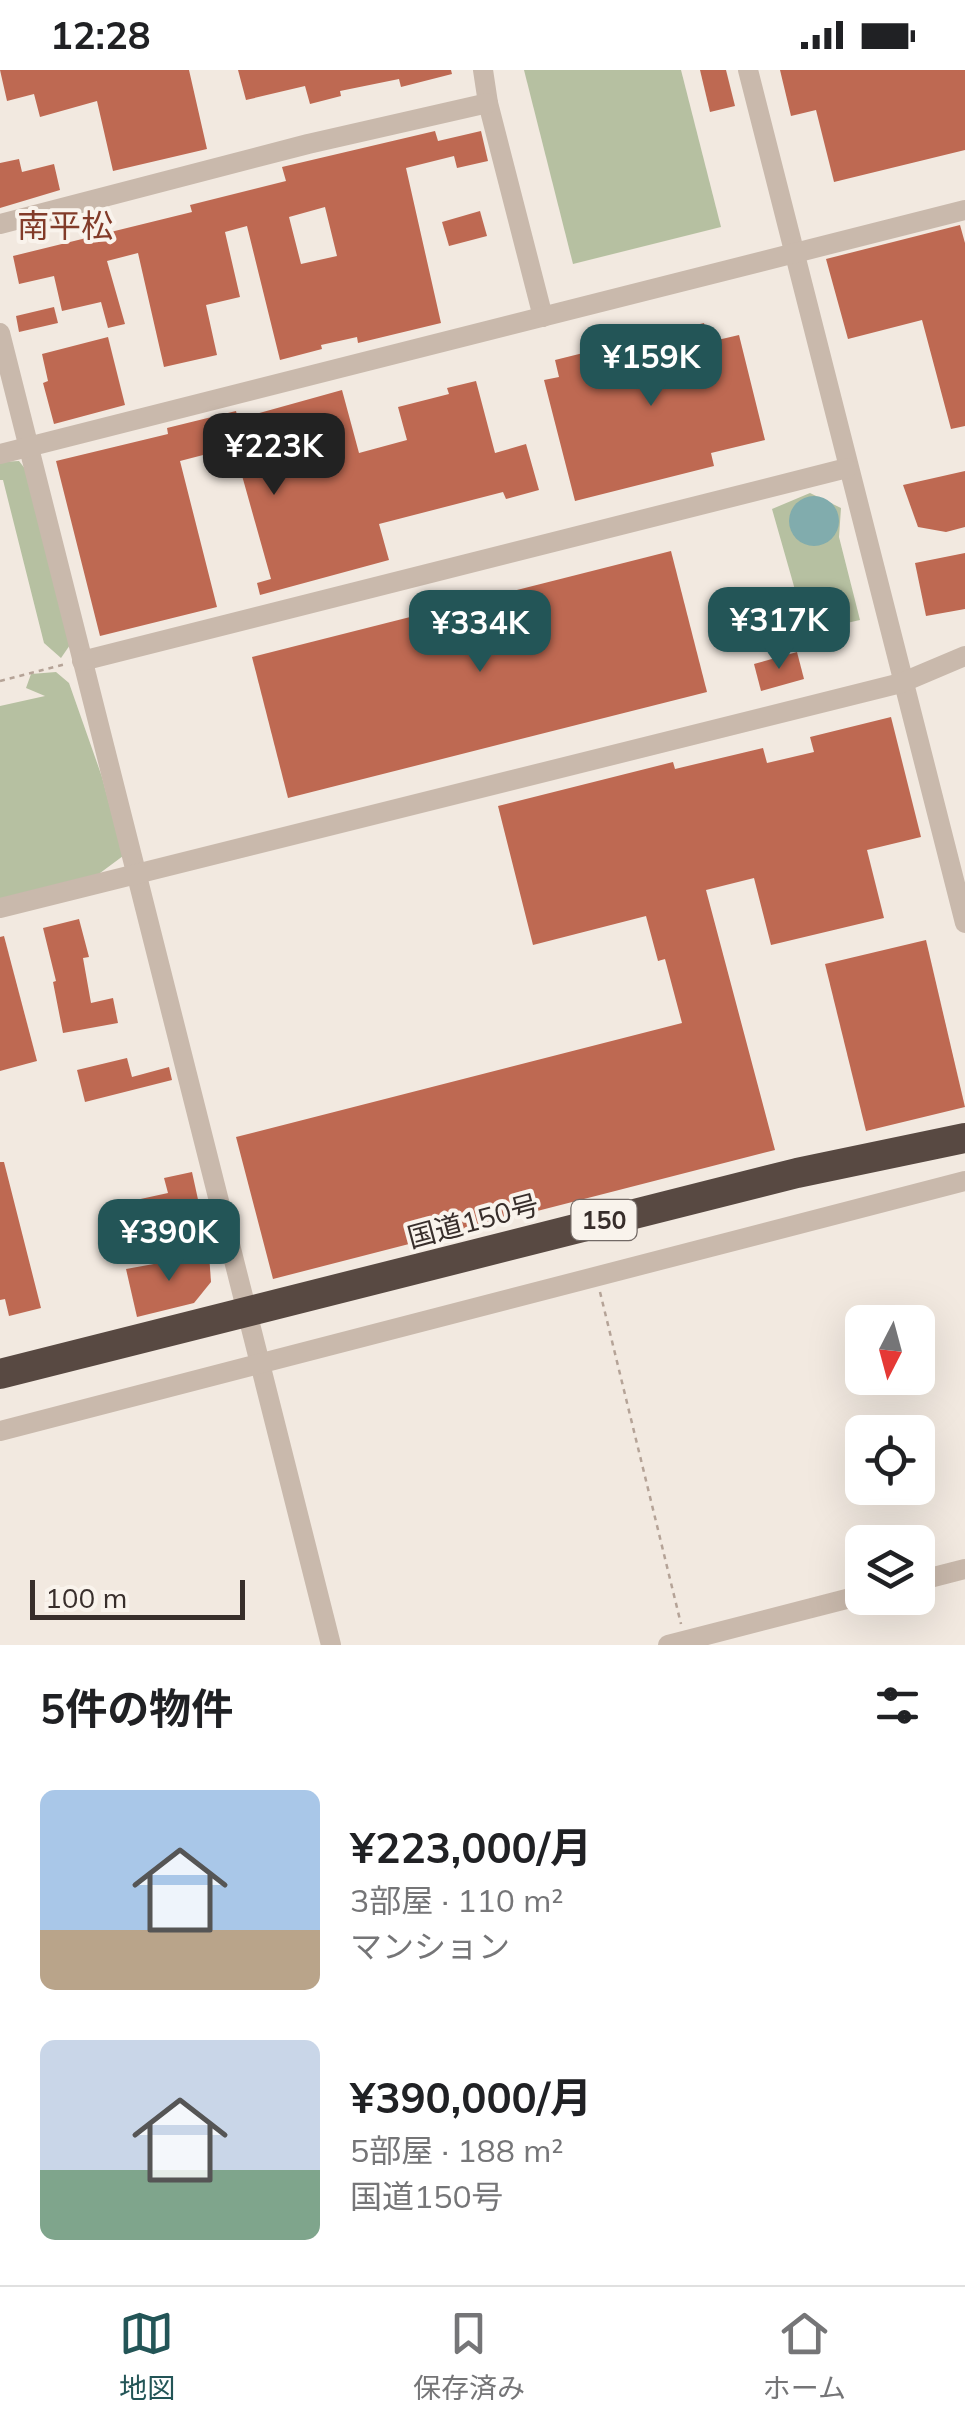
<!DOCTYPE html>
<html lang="ja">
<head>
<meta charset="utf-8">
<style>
	body { margin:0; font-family:Mulish,"Noto Sans JP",sans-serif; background:#f6f6f6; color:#202124; height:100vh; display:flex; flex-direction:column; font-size:38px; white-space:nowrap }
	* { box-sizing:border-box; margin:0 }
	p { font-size:32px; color:#757577 }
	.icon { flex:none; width:55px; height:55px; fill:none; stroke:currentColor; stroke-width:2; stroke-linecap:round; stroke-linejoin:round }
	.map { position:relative; height:1575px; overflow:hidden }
	.sheet { display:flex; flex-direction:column; background:#fff; flex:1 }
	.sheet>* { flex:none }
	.needle { width:65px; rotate:186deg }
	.buttons { position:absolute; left:845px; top:1235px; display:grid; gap:20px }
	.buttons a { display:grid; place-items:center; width:90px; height:90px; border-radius:15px; background:#fff; box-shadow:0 10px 40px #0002; font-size:50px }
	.scale { position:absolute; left:30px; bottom:25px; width:215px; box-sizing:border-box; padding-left:10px; border:5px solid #382e2b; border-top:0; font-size:28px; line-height:35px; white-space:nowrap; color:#382e2b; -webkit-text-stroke:8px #f9f3ec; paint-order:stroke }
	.price { position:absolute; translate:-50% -85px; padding:0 22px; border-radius:20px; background:#235557; color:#fff; font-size:32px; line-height:65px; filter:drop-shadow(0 2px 5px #0008) }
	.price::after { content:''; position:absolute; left:50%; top:60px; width:30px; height:22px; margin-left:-15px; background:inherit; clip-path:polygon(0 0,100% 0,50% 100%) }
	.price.current { background:#222; color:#fff }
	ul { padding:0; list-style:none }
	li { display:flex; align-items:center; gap:30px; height:250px; padding:0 40px }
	li span { display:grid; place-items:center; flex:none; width:280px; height:200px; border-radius:15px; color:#555 }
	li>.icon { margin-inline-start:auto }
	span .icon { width:120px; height:120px; fill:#fffc; stroke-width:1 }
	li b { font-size:42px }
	h2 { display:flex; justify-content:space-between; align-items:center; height:120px; padding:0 40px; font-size:42px }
	.status { display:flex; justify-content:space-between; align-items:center; height:70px; padding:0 50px; background:#fff; direction:ltr }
	.status svg { height:28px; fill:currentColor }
	.menu { display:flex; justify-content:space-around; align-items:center; height:140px; border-top:2px solid #e0e0e0; background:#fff; font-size:28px; color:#757577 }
	.menu a { display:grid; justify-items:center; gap:5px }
	.menu .current { color:#235557 }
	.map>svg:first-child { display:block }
	.green { fill:#b6c0a1 }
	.water { fill:#81acad }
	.building { fill:#be6952; fill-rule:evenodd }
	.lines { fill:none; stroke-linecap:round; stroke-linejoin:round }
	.path { stroke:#b5a397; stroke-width:2.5; stroke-dasharray:5 5; stroke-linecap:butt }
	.minor { stroke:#c9b9ac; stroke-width:20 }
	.highway { stroke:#584942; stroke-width:30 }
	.labels { text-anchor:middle; stroke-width:8; stroke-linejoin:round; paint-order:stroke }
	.shield { fill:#f9f3ec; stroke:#726965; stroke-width:2.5 }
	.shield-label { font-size:25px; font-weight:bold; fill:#382e2b }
	.street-label { font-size:28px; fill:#382e2b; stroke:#f9f3ec }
	.quarter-label { font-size:32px; fill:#823b29; stroke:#f9f3ec }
</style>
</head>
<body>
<div class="status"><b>12:28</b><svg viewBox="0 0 49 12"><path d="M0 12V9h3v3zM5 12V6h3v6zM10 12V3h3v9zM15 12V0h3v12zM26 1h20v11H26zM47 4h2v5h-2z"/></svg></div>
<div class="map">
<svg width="965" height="1575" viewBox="0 0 965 1575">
	<rect width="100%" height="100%" fill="#f2e9e0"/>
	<g class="green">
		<path d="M524 0H681L721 157 573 194Z"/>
		<path d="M19 391 26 400 72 572 61 588 44 573 3 410H0V392Z"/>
		<path d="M810 423 841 438 839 467 860 550 807 562 772 439Z"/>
		<path d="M56 602 69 613 102 707 123 786 96 806 0 829V636L45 626 26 618 31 604Z"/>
	</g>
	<circle class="water" cx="814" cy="451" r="25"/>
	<g class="building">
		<path d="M0 0H189L207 79 113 101 97 31 40 47 34 24 7 31Z"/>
		<path d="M238 0H451L452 4 401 17 399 9 340 21 341 26 310 34 305 16 246 30Z"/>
		<path d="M700 0H726L735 36 710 42Z"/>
		<path d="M780 0H965V80L834 112 816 40 791 46Z"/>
		<path d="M435 61 438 71 481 61 488 91 457 98 454 86 406 98 441 253 358 273 357 267 321 275 322 279 280 290 247 156 225 162 240 227 206 235 217 285 164 297 138 183 107 191 125 254 108 258 101 232 62 241 54 206 19 214 13 186 192 142 190 135 286 111 282 97ZM325 137 337 186 301 194 289 147Z"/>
		<path d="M19 89 22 102 54 94 60 120 0 138V93Z"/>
		<path d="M480 141 487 166 449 176 442 152Z"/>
		<path d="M960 155 965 173V356L951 359 922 250 848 269 826 189Z"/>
		<path d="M54 237 58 253 19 262 16 246Z"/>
		<path d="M704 253 709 272 739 265 765 370 711 383 714 396 575 431 544 310 559 307 555 290Z"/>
		<path d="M108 267 125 335 54 354 43 313 48 311 42 284Z"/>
		<path d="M476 311 495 383 526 374 539 420 506 429 503 422 379 454 389 490 260 525 257 513 271 509 234 377 180 391 217 537 100 566 56 391 168 364 167 358 236 341 238 349 342 320 359 383 407 370 398 337 449 324 447 318Z"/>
		<path d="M965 401V457L946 462 918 457 903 415Z"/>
		<path d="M671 481 707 622 288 728 252 587Z"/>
		<path d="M965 483V539L926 546 915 493Z"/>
		<path d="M797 582 804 609 761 621 754 594Z"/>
		<path d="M891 647 921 767 867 780 884 848 771 875 754 808 706 820 775 1080 273 1209 236 1067 682 953 665 889 658 891 646 846 533 875 498 736 673 692 675 699 763 678 767 693 814 682 810 667Z"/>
		<path d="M79 849 89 887 83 888 91 933 113 928 118 953 63 963 53 912 56 911 43 858Z"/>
		<path d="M4 866 37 991 0 1001V867Z"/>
		<path d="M926 870 965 1037 866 1061 825 894Z"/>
		<path d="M127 988 132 1007 169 997 172 1010 85 1032 77 1000Z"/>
		<path d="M0 1092H4L41 1238 9 1246 5 1229 0 1230Z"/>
		<path d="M192 1102 199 1134 117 1153 113 1135 168 1123 164 1108Z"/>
		<path d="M209 1184 211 1212 194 1233 137 1247 126 1199Z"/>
	</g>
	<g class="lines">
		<g class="path">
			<path d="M0 611 66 594"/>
			<path d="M600 1222 681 1554"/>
		</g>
		<g class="minor">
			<path d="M483 0 488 33 543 247"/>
			<path d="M748 0 965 853"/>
			<path d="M0 154 308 74 488 33"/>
			<path d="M0 263 331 1575"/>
			<path d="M0 384 965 140"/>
			<path d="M82 591 847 398"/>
			<path d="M0 838 901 613 965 586"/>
			<path d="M0 1361 965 1111"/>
			<path d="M918 1511 965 1499"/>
			<path d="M668 1575 862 1525"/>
		</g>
		<path class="highway" d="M0 1304 797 1103 965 1068"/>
	</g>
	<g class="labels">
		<rect class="shield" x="571.5" y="1130" width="65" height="40" rx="8"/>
		<g class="shield-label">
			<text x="604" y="1159">150</text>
		</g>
		<g class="street-label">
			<text transform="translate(473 1151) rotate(-15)" y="10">国道150号</text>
		</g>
		<g class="quarter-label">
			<text x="65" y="167">南平松</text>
		</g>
	</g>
</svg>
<div class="buttons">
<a><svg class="needle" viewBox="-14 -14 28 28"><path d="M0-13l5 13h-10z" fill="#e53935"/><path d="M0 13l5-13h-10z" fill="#757577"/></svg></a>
<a><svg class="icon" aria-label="locate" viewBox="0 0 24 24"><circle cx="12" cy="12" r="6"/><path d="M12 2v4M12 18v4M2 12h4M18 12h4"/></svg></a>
<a><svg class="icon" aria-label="layers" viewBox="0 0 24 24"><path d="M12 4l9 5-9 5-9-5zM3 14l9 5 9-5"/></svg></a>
</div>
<div class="scale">100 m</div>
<b class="price" style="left:651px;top:339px">¥159K</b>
<b class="price current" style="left:274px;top:428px">¥223K</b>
<b class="price" style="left:779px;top:602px">¥317K</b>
<b class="price" style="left:480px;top:605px">¥334K</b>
<b class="price" style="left:169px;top:1214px">¥390K</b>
</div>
<section class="sheet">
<h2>5件の物件<svg class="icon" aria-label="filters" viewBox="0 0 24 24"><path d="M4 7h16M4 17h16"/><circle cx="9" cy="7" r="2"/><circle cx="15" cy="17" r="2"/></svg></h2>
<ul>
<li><span style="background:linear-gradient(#a9c7e8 70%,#b9a48a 0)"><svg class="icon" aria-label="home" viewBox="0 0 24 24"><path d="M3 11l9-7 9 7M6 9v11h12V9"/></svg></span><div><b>¥223,000/月</b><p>3部屋 · 110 m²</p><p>マンション</p></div></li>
<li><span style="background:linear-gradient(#c9d6e8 65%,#7fa58c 0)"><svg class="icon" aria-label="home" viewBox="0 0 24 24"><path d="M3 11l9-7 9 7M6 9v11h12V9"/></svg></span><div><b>¥390,000/月</b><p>5部屋 · 188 m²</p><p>国道150号</p></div></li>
</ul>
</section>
<nav class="menu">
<a class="current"><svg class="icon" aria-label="map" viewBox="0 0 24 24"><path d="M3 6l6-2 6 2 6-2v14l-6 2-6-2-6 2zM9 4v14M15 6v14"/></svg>地図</a>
<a><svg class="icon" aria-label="saved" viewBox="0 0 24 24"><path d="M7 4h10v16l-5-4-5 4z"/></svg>保存済み</a>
<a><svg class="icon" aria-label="home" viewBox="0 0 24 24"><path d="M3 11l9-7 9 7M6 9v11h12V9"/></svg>ホーム</a>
</nav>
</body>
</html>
